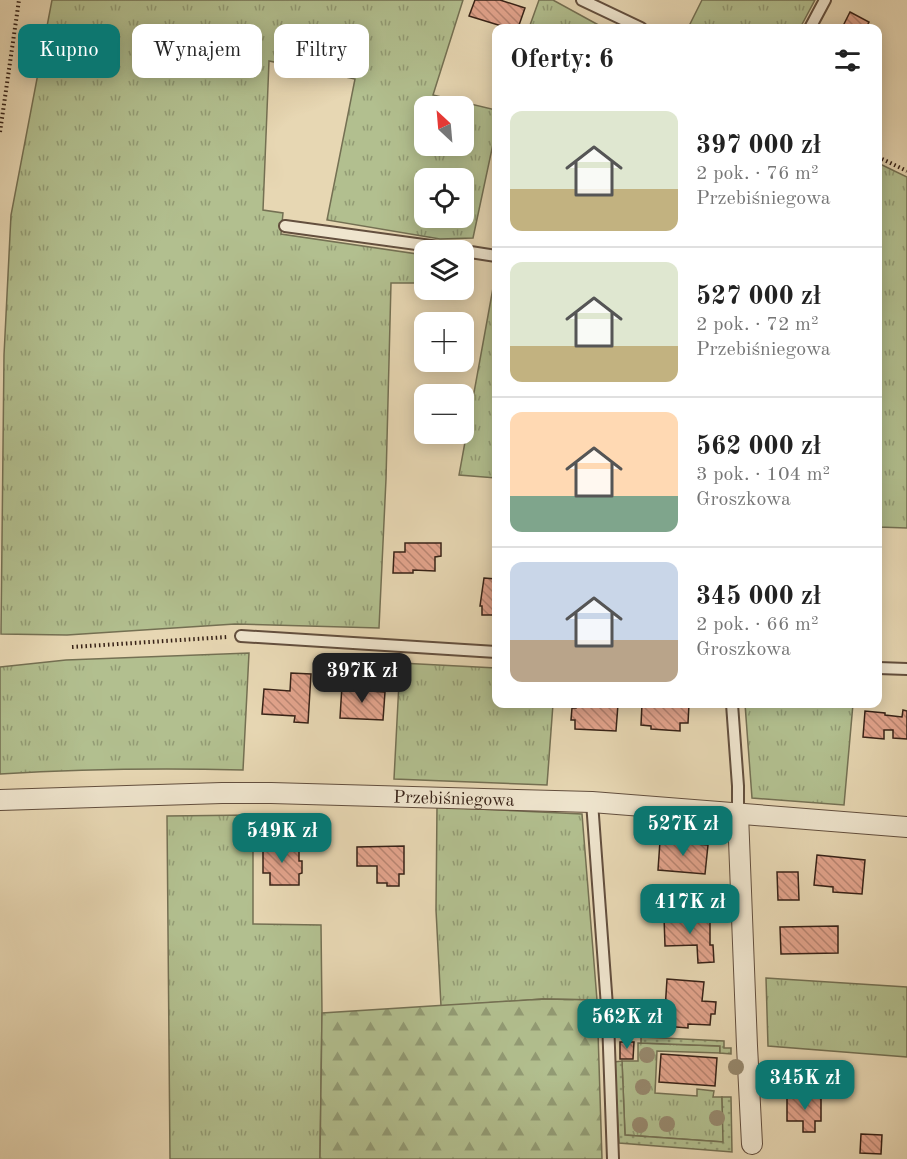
<!DOCTYPE html>
<html lang="pl">
<head>
<meta charset="utf-8">
<style>
	body { margin:0; font-family:"Old Standard TT",serif; background:#f2f2f2; color:#222; height:100vh; display:flex; flex-direction:column; font-size:22px; white-space:nowrap }
	* { box-sizing:border-box; margin:0 }
	p { font-size:20px; color:#767676 }
	.icon { flex:none; width:33px; height:33px; fill:none; stroke:currentColor; stroke-width:2; stroke-linecap:round; stroke-linejoin:round }
	.map { position:relative; flex:1; overflow:hidden }
	.panel { position:absolute; left:492px; top:24px; width:390px; height:684px; display:flex; flex-direction:column; background:#fff; border-radius:12px; box-shadow:0 3px 15px #0003 }
	.panel>* { flex:none }
	.top-card { position:absolute; left:18px; top:24px; width:384px; height:54px; display:flex; gap:12px }
	.needle { width:39px; rotate:334deg }
	.tools { position:absolute; left:414px; top:96px; display:grid; gap:12px }
	.tools a { display:grid; place-items:center; width:60px; height:60px; border-radius:12px; background:#fff; box-shadow:0 3px 15px #0003; font-size:30px }
	.price { position:absolute; translate:-50% -51px; padding:0 14px; border-radius:12px; background:#0f766e; color:#fff; font-size:20px; line-height:39px; filter:drop-shadow(0 2px 3px #0008) }
	.price::after { content:''; position:absolute; left:50%; top:36px; width:18px; height:14px; margin-left:-9px; background:inherit; clip-path:polygon(0 0,100% 0,50% 100%) }
	.price.selected { background:#222; color:#fff }
	ul { padding:0; list-style:none }
	li { display:flex; align-items:center; gap:18px; height:150px; padding:0 18px }
	li+li { border-top:2px solid #e0e0e0 }
	li span { display:grid; place-items:center; flex:none; width:168px; height:120px; border-radius:12px; color:#555 }
	li>.icon { margin-inline-start:auto }
	span .icon { width:72px; height:72px; fill:#fffc; stroke-width:1 }
	li b { font-size:26px }
	h2 { display:flex; justify-content:space-between; align-items:center; height:72px; padding:0 18px; font-size:26px }
	.chip { padding:0 21px; border-radius:12px; background:#fff; box-shadow:0 3px 15px #0003; font-size:21px; line-height:54px }
	.chip.selected { background:#0f766e; color:#fff }
	.map>svg:first-child { display:block }
	.grass { fill:url(#grass-tufts); stroke:#747053; stroke-width:1.5; fill-rule:evenodd }
	.forest { fill:url(#forest-firs); stroke:#747053; stroke-width:1.5 }
	.garden { fill:url(#garden-dots); stroke:#747053; stroke-width:1.5 }
	.building { fill:url(#building-back-hatch); stroke:#372217; stroke-width:1.5 }
	.lines { fill:none; stroke-linecap:round; stroke-linejoin:round }
	.lane-casing { stroke:#634f3e; stroke-width:14 }
	.street-casing { stroke:#634f3e; stroke-width:22 }
	.path { stroke:#372217; stroke-width:4; stroke-dasharray:1.5 3; stroke-linecap:butt }
	.lane { stroke:#efe5ce; stroke-width:10 }
	.street { stroke:#efe5ce; stroke-width:20 }
	.tree { fill:#97896e }
	.labels { text-anchor:middle; stroke-width:6; stroke-linejoin:round; paint-order:stroke }
	.street-label { font-size:18px; fill:#372217; stroke:#efe5ce }
</style>
</head>
<body>
<div class="map">
<svg width="907" height="1159" viewBox="0 0 907 1159">
	<defs>
		<pattern id="grass-tufts" width="24" height="20" patternUnits="userSpaceOnUse" patternTransform="scale(1.5)"><rect width="24" height="20" fill="#b2bf8f"/><path d="M3 7l-1-3M5 7V3M7 7l1-3M15 17l-1-3M17 17v-4M19 17l1-3" fill="none" stroke="#929b74"/></pattern>
		<pattern id="forest-firs" width="22" height="20" patternUnits="userSpaceOnUse" patternTransform="scale(1.5)"><rect width="22" height="20" fill="#b2bf8f"/><path d="M5 1l3.5 6h-7zM16 11l3.5 6h-7z" fill="#929b74"/></pattern>
		<pattern id="garden-dots" width="8" height="8" patternUnits="userSpaceOnUse" patternTransform="scale(1.5)"><rect width="8" height="8" fill="#b2bf8f"/><path d="M2 2h.1M6 6h.1" fill="none" stroke="#929b74" stroke-width="1.8" stroke-linecap="round"/></pattern>
		<pattern id="building-back-hatch" width="6" height="6" patternUnits="userSpaceOnUse" patternTransform="scale(1.5)"><rect width="6" height="6" fill="#e3a48d"/><path d="M-1 5l2 2M0 0l6 6M5-1l2 2" fill="none" stroke="#b98572"/></pattern>
	</defs>
	<rect width="100%" height="100%" fill="#e7d7b3"/>
	<filter id="stains"><feTurbulence type="fractalNoise" baseFrequency=".00333" numOctaves="4"/><feColorMatrix values="0 0 0 0 .2 0 0 0 0 .09 0 0 0 0 .02 0 0 0 .5 -.17"/></filter>
	<radialGradient id="worn" r=".72"><stop offset=".6" stop-color="#630" stop-opacity="0"/><stop offset="1" stop-color="#630" stop-opacity=".3"/></radialGradient>
	<g class="grass">
		<path d="M52 0H463L433 95 496 110V130L473 238 440 239 327 220 355 79 269 61 263 210 283 213 281 234 424 255V283H391L386 479 379 628 235 624 67 635 1 634 4 355 11 215ZM424 106H464V146H424ZM424 178H464V218H424Z"/>
		<path d="M539 0H553L604 28H529Z"/>
		<path d="M702 0H815L800 28H688Z"/>
		<path d="M878 163 907 177V528L878 527Z"/>
		<path d="M493 288 496 289V478L459 475Z"/>
		<path d="M249 653 243 770C162 768 81 769 0 774V667L66 660Z"/>
		<path d="M400 663 496 668V704H553L547 785 394 779Z"/>
		<path d="M745 704H853L844 805 752 798Z"/>
		<path d="M437 807 582 814 597 1000 543 999 441 1006 436 910Z"/>
		<path d="M253 815V924L321 925 322 1013 320 1159H170L167 816Z"/>
		<path d="M766 978 907 987V1057L768 1046Z"/>
		<path d="M638 1043 720 1046V1053L657 1051 655 1093 697 1096V1089L714 1091 713 1097H722L724 1142 625 1135 622 1061H638Z"/>
	</g>
	<path class="forest" d="M543 999 597 1000 602 1159H320L322 1013Z"/>
	<g class="garden">
		<path d="M641 1037 724 1041V1048H731V1054L720 1053V1046L641 1043Z"/>
		<path d="M622 1061 625 1135 723 1142 722 1097H731L732 1152 619 1143 614 1062Z"/>
	</g>
	<g class="building">
		<path d="M475 0H500L525 8 518 28H508L469 16Z"/>
		<path d="M850 12 869 22 866 28H842Z"/>
		<path d="M405 543H441V556L435 557V571L413 570V573H393L394 552H405Z"/>
		<path d="M484 578 496 579 495 615H482V606H480Z"/>
		<path d="M291 673 311 674 308 723 294 722 295 716 262 714 264 689 290 691Z"/>
		<path d="M342 685H356L355 690 385 692 383 720 340 718Z"/>
		<path d="M576 704H618L616 731 575 729V720H571L572 708H576Z"/>
		<path d="M642 704H689L688 723H680V731L651 729V726L641 725Z"/>
		<path d="M903 710 907 711V739L893 738V730H884V739L863 737 865 711 885 713V715L902 717Z"/>
		<path d="M660 841 708 845 705 874 658 870Z"/>
		<path d="M263 842 283 843V849H299V861H302V873L299 874V885H270V873H263Z"/>
		<path d="M404 846V874H399V886H387V883H377V866H357V847Z"/>
		<path d="M817 855 865 860 862 894 833 892V887L814 885Z"/>
		<path d="M777 872H798L799 900H778Z"/>
		<path d="M710 916V945H713L714 962 698 963 697 945 665 946 664 917Z"/>
		<path d="M838 926V953L781 954 780 927Z"/>
		<path d="M667 979 704 982 702 1001 716 1002 715 1014H711L710 1025 688 1024V1028L664 1026Z"/>
		<path d="M620 1042H634L633 1059H620Z"/>
		<path d="M661 1054 717 1058 715 1086 659 1082Z"/>
		<path d="M798 1095 810 1096V1098H821V1121H815V1132H803V1121H787V1098H798Z"/>
		<path d="M861 1134 882 1135 881 1154 860 1153Z"/>
	</g>
	<g class="lines">
		<g class="lane-casing">
			<g id="lane">
				<path d="M582 0 641 28"/>
				<path d="M810 28 825 0"/>
				<path d="M285 226 460 250"/>
				<path d="M464 251 496 256"/>
				<path d="M241 636 496 652"/>
				<path d="M878 668 907 669"/>
				<path d="M732 704 738 786V814"/>
				<path d="M592 802 608 1020 613 1159"/>
			</g>
		</g>
		<g class="street-casing">
			<g id="street">
				<path id="s1" d="M0 800 222 793H271L592 802 907 827"/>
				<path d="M738 814 747 1046 752 1144"/>
			</g>
		</g>
		<g class="path">
			<path d="M0 132 19 0"/>
			<path d="M878 157 907 171"/>
			<path d="M72 647 227 637"/>
		</g>
		<use href="#lane" class="lane"/>
		<use href="#street" class="street"/>
	</g>
	<g class="tree">
		<circle cx="647" cy="1055" r="8"/>
		<circle cx="736" cy="1067" r="8"/>
		<circle cx="643" cy="1087" r="8"/>
		<circle cx="717" cy="1118" r="8"/>
		<circle cx="667" cy="1124" r="8"/>
		<circle cx="640" cy="1125" r="8"/>
	</g>
	<g class="labels">
		<g class="street-label">
			<text dy="6" stroke="none"><textPath href="#s1" startOffset="454">Przebiśniegowa</textPath></text>
		</g>
	</g>
	<rect width="100%" height="100%" filter="url(#stains)"/>
	<rect width="100%" height="100%" fill="url(#worn)"/>
</svg>
<div class="tools">
<a><svg class="needle" viewBox="-14 -14 28 28"><path d="M0-13l5 13h-10z" fill="#e53935"/><path d="M0 13l5-13h-10z" fill="#767676"/></svg></a>
<a><svg class="icon" aria-label="locate" viewBox="0 0 24 24"><circle cx="12" cy="12" r="6"/><path d="M12 2v4M12 18v4M2 12h4M18 12h4"/></svg></a>
<a><svg class="icon" aria-label="layers" viewBox="0 0 24 24"><path d="M12 4l9 5-9 5-9-5zM3 14l9 5 9-5"/></svg></a>
<a>+</a>
<a>−</a>
</div>
<b class="price selected" style="left:362px;top:704px">397K zł</b>
<b class="price" style="left:683px;top:857px">527K zł</b>
<b class="price" style="left:282px;top:864px">549K zł</b>
<b class="price" style="left:690px;top:935px">417K zł</b>
<b class="price" style="left:627px;top:1050px">562K zł</b>
<b class="price" style="left:805px;top:1111px">345K zł</b>
<div class="top-card">
<a class="chip selected">Kupno</a>
<a class="chip">Wynajem</a>
<a class="chip">Filtry</a>
</div>
<section class="panel">
<h2>Oferty: 6<svg class="icon" aria-label="filters" viewBox="0 0 24 24"><path d="M4 7h16M4 17h16"/><circle cx="9" cy="7" r="2"/><circle cx="15" cy="17" r="2"/></svg></h2>
<ul>
<li><span style="background:linear-gradient(#dfe7d0 65%,#c2b280 0)"><svg class="icon" aria-label="home" viewBox="0 0 24 24"><path d="M3 11l9-7 9 7M6 9v11h12V9"/></svg></span><div><b>397 000 zł</b><p>2 pok. · 76 m²</p><p>Przebiśniegowa</p></div></li>
<li><span style="background:linear-gradient(#dfe7d0 70%,#c2b280 0)"><svg class="icon" aria-label="home" viewBox="0 0 24 24"><path d="M3 11l9-7 9 7M6 9v11h12V9"/></svg></span><div><b>527 000 zł</b><p>2 pok. · 72 m²</p><p>Przebiśniegowa</p></div></li>
<li><span style="background:linear-gradient(#ffd9b3 70%,#7fa58c 0)"><svg class="icon" aria-label="home" viewBox="0 0 24 24"><path d="M3 11l9-7 9 7M6 9v11h12V9"/></svg></span><div><b>562 000 zł</b><p>3 pok. · 104 m²</p><p>Groszkowa</p></div></li>
<li><span style="background:linear-gradient(#c9d6e8 65%,#b9a48a 0)"><svg class="icon" aria-label="home" viewBox="0 0 24 24"><path d="M3 11l9-7 9 7M6 9v11h12V9"/></svg></span><div><b>345 000 zł</b><p>2 pok. · 66 m²</p><p>Groszkowa</p></div></li>
</ul>
</section>
</div>
</body>
</html>
